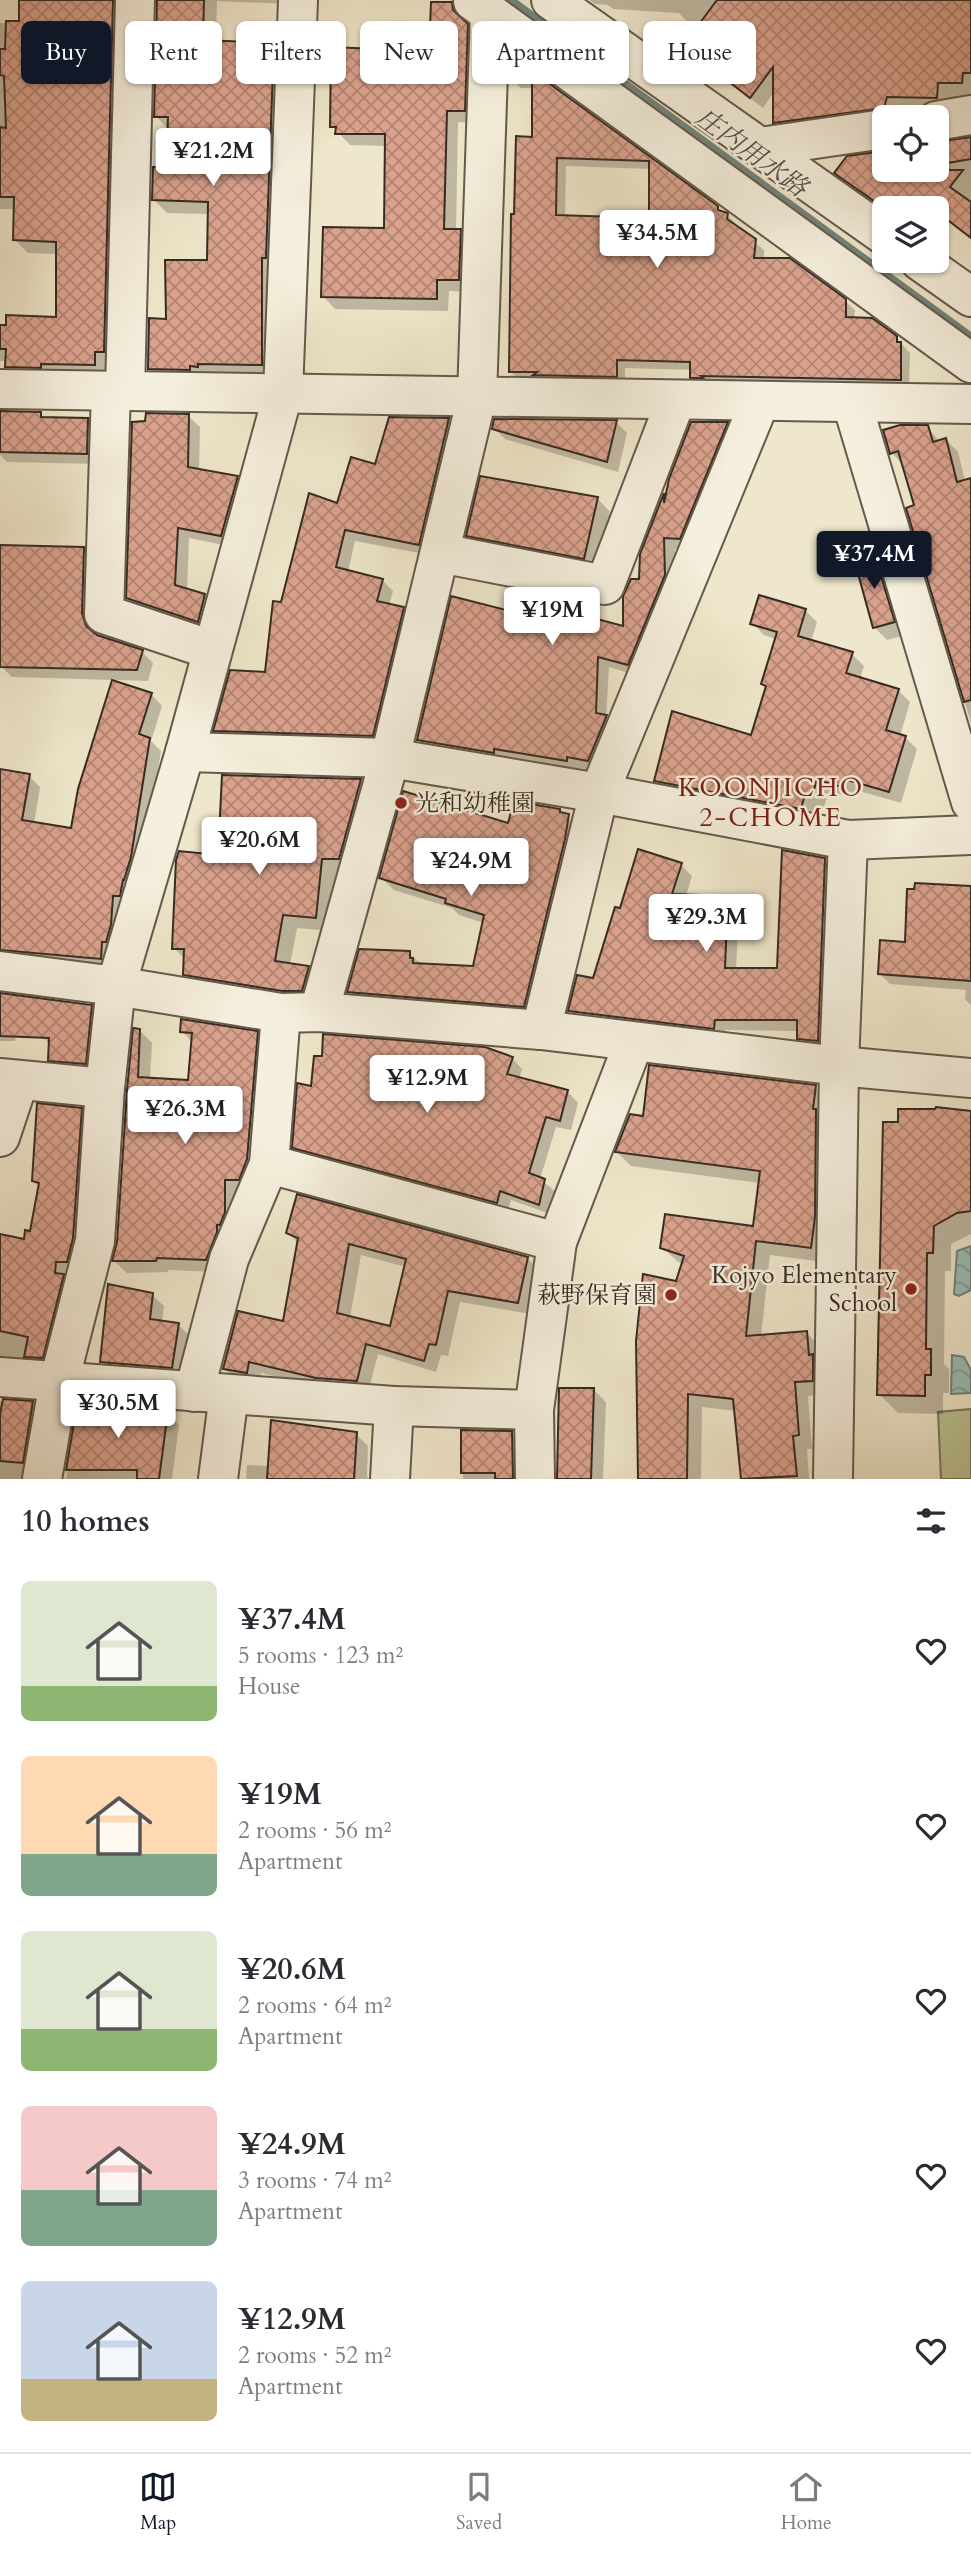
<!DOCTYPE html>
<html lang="en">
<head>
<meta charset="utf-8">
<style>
	body { margin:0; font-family:Cardo,"Noto Serif JP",serif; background:#f7f7f7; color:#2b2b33; height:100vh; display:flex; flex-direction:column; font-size:26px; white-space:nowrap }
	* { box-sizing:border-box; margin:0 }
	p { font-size:23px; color:#7c7c81 }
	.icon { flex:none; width:38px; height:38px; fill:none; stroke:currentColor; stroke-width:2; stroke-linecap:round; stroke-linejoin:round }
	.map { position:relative; height:1479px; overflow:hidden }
	.panel { display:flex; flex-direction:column; background:#fff; flex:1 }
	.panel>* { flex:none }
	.guide { position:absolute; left:21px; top:21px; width:929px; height:63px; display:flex; gap:14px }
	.controls { position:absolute; left:872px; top:105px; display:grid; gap:14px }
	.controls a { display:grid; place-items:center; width:77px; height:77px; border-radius:10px; background:#fff; box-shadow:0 2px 5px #0004; font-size:35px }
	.price { position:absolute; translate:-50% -60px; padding:0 16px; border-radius:7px; background:#fff; color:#222; font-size:23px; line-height:46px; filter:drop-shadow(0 2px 4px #0008) }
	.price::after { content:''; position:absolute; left:50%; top:42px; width:21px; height:16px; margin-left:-10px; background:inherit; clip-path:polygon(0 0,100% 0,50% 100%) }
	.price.current { background:#111827; color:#fff }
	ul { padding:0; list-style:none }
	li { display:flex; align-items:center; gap:21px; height:175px; padding:0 21px }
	li span { display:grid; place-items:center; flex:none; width:196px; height:140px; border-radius:10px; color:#555 }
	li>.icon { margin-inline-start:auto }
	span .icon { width:84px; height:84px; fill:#fffc; stroke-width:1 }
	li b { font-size:30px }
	h2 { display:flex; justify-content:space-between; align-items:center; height:84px; padding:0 21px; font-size:30px }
	.tag { padding:0 24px; border-radius:10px; background:#fff; box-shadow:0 2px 5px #0004; font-size:24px; line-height:63px }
	.tag.current { background:#111827; color:#fff }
	.menu { display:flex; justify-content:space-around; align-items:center; height:98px; border-top:2px solid #e1e1e2; background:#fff; font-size:19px; color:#7c7c81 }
	.menu a { display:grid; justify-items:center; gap:4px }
	.menu .current { color:#111827 }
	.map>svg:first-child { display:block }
	.green { fill:#bcc495; stroke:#79785c; stroke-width:2 }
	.water { fill:url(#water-waves); stroke:#72847c; stroke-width:2 }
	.shadow { fill:#0003; fill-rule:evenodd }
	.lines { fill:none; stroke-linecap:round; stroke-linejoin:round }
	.stream { stroke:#72847c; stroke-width:10 }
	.building { fill:url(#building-cross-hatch); stroke:#362b22; stroke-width:2; fill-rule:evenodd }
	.minor-casing { stroke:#645a4c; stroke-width:42 }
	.minor { stroke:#f5efdd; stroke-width:38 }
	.poi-dot { fill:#8f2418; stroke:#f5efdd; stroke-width:2.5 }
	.labels { text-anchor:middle; stroke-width:5; stroke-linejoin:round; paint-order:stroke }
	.poi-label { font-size:24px; fill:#362b22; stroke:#f5efdd; text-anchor:end }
	.water-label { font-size:26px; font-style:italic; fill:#4f5048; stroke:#f5efdd }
	.neighbourhood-label { font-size:26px; letter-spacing:2px; fill:#7a1f14; stroke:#f5efdd }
</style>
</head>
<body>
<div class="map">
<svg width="971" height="1479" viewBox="0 0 971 1479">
	<defs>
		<pattern id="water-waves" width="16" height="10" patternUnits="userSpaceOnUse" patternTransform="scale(1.75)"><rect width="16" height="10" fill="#9abfb8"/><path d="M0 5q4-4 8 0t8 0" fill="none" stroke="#7e9b95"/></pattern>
		<pattern id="building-cross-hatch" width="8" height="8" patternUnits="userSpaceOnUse" patternTransform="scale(1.75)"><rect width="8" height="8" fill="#daa28d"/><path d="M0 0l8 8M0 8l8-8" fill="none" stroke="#b28473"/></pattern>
	</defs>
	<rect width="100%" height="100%" fill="#efe7cb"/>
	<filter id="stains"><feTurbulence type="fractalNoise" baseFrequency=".00286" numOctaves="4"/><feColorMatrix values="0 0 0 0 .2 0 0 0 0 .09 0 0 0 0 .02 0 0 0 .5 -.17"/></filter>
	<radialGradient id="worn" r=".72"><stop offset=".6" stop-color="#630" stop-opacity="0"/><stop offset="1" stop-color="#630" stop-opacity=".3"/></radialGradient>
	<path class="green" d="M971 1409V1479H941L938 1412Z"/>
	<g class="water">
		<path d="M971 1246V1290L959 1296 954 1294 957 1251Z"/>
		<path d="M952 1355 964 1357 971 1370V1393L951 1394Z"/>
	</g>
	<g class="shadow">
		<path d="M21 0H131L108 377 20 380 7 366V361H0V327L58 319V254L28 253 15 240 16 209H0V23H21Z"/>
		<path d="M159 0H289V4L217 1 216 42 274 44 287 57 275 378 163 382 150 369 168 320 208 262 209 214 167 213 154 200 167 169 169 130 156 116Z"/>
		<path d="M589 0H971V106L954 109 898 108 896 117 786 134 775 122 774 92 763 108 697 58 686 46 700 27 691 26 679 13 613 9 608 5 595 4Z"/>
		<path d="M451 4 464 17 465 24 479 38 477 123 458 122 456 231H460L472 243 471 292 449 291 448 311 335 309 323 296 386 230 387 146 350 145 332 126 377 50 380 54 431 55Z"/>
		<path d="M512 59 727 215 736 224V227L764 250V260L845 301 855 310 854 319 896 338 910 353 909 389 701 386 692 377V370L625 368V385L520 380 510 371 516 216 534 138 533 88H521L511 79ZM566 166 651 169V220L565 217Z"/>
		<path d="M971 140V239L948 221 936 236V208H894L889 204 884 210 850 186 837 173 936 170V145Z"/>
		<path d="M0 412 40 413 45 419 87 420 98 430 97 464 7 462 0 455Z"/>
		<path d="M188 416 200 427 199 471 237 478 248 490 233 547 189 538 187 591 205 596 216 608 209 633 140 609 128 598Z"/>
		<path d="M390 419 449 420 460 430 430 555 355 541 348 572 382 580 393 591 389 605 403 608 414 619 384 746 226 741 215 730 267 674 282 604 338 506 376 466Z"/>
		<path d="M616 422 627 433 618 472 505 439 494 428Z"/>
		<path d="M727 424 738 435 691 549H675V587L639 676 609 667 606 717 617 728 600 771 578 768 577 772 430 751 419 740 535 619 572 603 584 614 583 617 625 628 641 580 642 554 665 496 667 498Z"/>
		<path d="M927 427 940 442 946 440 958 452 965 481 971 480V723L908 509 917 506 903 465 892 453Z"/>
		<path d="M598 499 610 512 596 570 481 548 468 535Z"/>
		<path d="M83 548 95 560 93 626 95 636 142 652 153 663 148 681 12 677 1 666Z"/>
		<path d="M874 555 886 568 906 635 887 640 874 627Z"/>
		<path d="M805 610 817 622 811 642 852 654 864 666 860 679 898 690 910 702 900 736 905 737 917 749 901 803 856 790 854 798 829 791 824 807 816 805 812 820 668 793 656 781 753 737 767 688 763 684 776 639 764 635 752 623Z"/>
		<path d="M151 694 162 706 151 741 161 751 142 869 112 970 0 963V771L29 776 40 787 34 824 72 830Z"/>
		<path d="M224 777 361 781 375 795 353 873 336 872 330 931 297 928 290 965 308 968 322 982 316 1004 199 988 184 974 185 959 174 948 219 857Z"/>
		<path d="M559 811 581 829 536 1018 362 1004 349 992 409 953 422 965 475 968 484 923 459 915 452 908 394 890 381 877 509 825Z"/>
		<path d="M825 860 836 871 829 1052 810 1049 799 1038V1031L725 1030V1039L581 1022 570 1011 594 980 621 910 681 865 692 876 686 896 728 898 739 909 736 970H779Z"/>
		<path d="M971 917V1005L965 999 966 990 890 984 879 973 907 944Z"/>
		<path d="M0 995 24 1003 15 1041H0Z"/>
		<path d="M91 1007 104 1019 98 1076 62 1073 49 1060 51 1045 42 1037Z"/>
		<path d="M139 1030 152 1043 150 1080 189 1082 193 1043 182 1031 257 1033 269 1045 251 1191 236 1192 237 1225 218 1272 168 1270V1272L127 1273 114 1261 119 1243Z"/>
		<path d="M512 1058 522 1069 519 1079 568 1092 578 1103 571 1130 556 1127 540 1179 555 1191 550 1214 511 1200 507 1213 305 1158 294 1147 312 1088Z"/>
		<path d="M815 1087 829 1101 824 1262 770 1255 761 1336 806 1332 820 1347 826 1394 808 1396 812 1449H807L809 1479H743L736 1411 702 1407 701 1479H640L683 1264 677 1261 662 1247 755 1228 760 1183 631 1166 617 1152 645 1118Z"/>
		<path d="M81 1109 92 1121 78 1272H67L53 1369 0 1370V1235L25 1241 32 1233 40 1187 34 1181Z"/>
		<path d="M971 1113V1234L951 1244V1271H945L944 1364 949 1369V1393H943V1414L898 1413 879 1394 885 1124Z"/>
		<path d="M288 1233 527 1258 539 1270 530 1314 460 1302 448 1356 441 1355 436 1372 378 1354 368 1393 329 1390 261 1373 258 1384 237 1381 225 1369 285 1323 299 1244ZM361 1255 406 1267 391 1329 350 1318Z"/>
		<path d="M152 1295 164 1306 162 1322 178 1325 190 1336 183 1378 113 1373 102 1362Z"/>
		<path d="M594 1390 606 1402 603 1479H559Z"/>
		<path d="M0 1401 33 1403 44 1414 33 1474 23 1473 22 1479H0Z"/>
		<path d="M79 1406 167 1413 179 1425 172 1479H66Z"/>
		<path d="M463 1432 511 1433 523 1445 524 1479H463Z"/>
		<path d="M356 1434 368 1446 367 1476 369 1479H246L247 1465 270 1466Z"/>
	</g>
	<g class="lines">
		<path class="stream" d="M509 0 971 338"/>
	</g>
	<g class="building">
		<path d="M19 0H113L104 352H95V365L41 364V368L5 367 6 349H0V325H6V315L56 317V242L13 240 14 197H0V127L6 128 4 76 0 75V49H5L6 21H19Z"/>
		<path d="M157 0H204L203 40 274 43 266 258H262V365L198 364V367L190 366V370L148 369 149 318 166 319 165 260H207L208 202 152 200 153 167H166L168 117H154Z"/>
		<path d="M717 0H971V73H963L962 83H938L937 98 887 97 884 108 773 123V67L750 98 683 46Z"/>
		<path d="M431 2H452L453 10 468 24 465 111H447L444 229H461L459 280H437V299L321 297 323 227 384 228 385 134H335L336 127H330L331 47 377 49V52L429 53Z"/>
		<path d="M510 55 718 206V210L728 213 727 219 756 239 754 258H790L846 299V317L872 318 897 336V342H901V380L701 376 703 378H690V362L617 360V377L533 375 537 372H509L511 214H514L516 136 532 137V80H510ZM557 158 649 161V218L556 215Z"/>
		<path d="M971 137V159L936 165V142Z"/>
		<path d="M884 151V170H963L950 187 971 202V238L936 211V208H884L834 173 847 156Z"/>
		<path d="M0 411 41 412V417L88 418 87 454 0 452Z"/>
		<path d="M146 413 189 414 188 467 238 476 221 536 178 528 175 585 205 594 198 622 126 598 132 422 145 421Z"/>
		<path d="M389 417 449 418 419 545 345 530 336 567 383 579 377 601 404 607 373 736 213 731 230 670 265 672 273 601 281 602 309 493 337 503 351 457 375 464Z"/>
		<path d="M494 419 617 420 607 462 492 429Z"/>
		<path d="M691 422H728L680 539 664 538 665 575 628 665 598 657 596 713 607 715 588 761 567 757V761L494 749V753L417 740 451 596 534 617 539 595 573 601 571 612 623 626V596L631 579H639L640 554 664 493V503L669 479Z"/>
		<path d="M900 425H928L933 442 946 438 957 482 971 478V700L964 702 906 508 914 505 898 451 890 454 883 430Z"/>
		<path d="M480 476 598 497 584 559 466 536Z"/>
		<path d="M0 545 84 547 82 613 86 626 97 635 143 650 137 670 0 667Z"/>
		<path d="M874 553 895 622 873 628 854 559Z"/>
		<path d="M759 595 806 609 798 636 853 652 846 673 899 689 886 730 906 736 889 792 844 779 842 787 817 780 812 796 805 794 801 809 654 781 672 711 751 735 766 686 761 684 777 632 750 624Z"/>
		<path d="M112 680 152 693 139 734 150 738 131 857 124 880H123L120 896H113L111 925 106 942H102L101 959 0 950V769L30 774 22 820 71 828 78 789Z"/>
		<path d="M222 775 361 779 339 859H322L316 918 283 915 275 961 309 966 302 991H282L183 975 184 949H172L176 860 179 851 218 855Z"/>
		<path d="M403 791 508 823 514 801 560 809V812L569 814 565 839 524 1007 347 992 359 949 410 951V958H413V963L473 966 484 915 445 903 446 899 379 878Z"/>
		<path d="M638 849 682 863 672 894 728 896 725 968H777L782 850 825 858 818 1041 797 1039V1020H715L714 1029 568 1011 577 975 593 978 615 907 620 908Z"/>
		<path d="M915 883 971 886V981L878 974 880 940 905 942 907 889H914Z"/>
		<path d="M0 993 92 1005 86 1064 48 1061 49 1038 0 1036Z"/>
		<path d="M181 1019 258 1031 247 1159 239 1180H225V1212L220 1225H217V1232L206 1260 157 1258 156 1261H112L117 1242 127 1090 133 1028 140 1029 138 1077 188 1080 192 1033 180 1032Z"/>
		<path d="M323 1034 485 1047 513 1057 507 1074 568 1090 560 1121 546 1117 529 1173 545 1179 539 1205 500 1191 497 1203 292 1148 297 1083 311 1086 314 1056H322Z"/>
		<path d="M649 1065 816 1085 813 1109H816L815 1217 811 1248 756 1241 746 1336 807 1331 809 1355 813 1354V1381L795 1382 799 1435 793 1436 797 1476 741 1479 733 1399 688 1394 687 1479H638L636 1341 643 1274 676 1281 684 1256 660 1248 665 1214 753 1226 760 1171 615 1152 630 1114 643 1116Z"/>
		<path d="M37 1103 82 1108 73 1238 67 1262H56L55 1273 64 1274 43 1358 24 1357 28 1337 0 1331V1234L24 1239 25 1230 30 1231 39 1183 32 1181Z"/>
		<path d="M936 1107 971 1111V1211L957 1213 934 1226 933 1253H927L926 1349H931V1375H925V1396L877 1395 883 1122H898V1109H935Z"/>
		<path d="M297 1194 528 1257 518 1303 448 1291 436 1345 429 1344 424 1361 366 1344 357 1381 316 1378 249 1362 247 1373 223 1369 238 1311 283 1321 298 1238 286 1233ZM349 1244 406 1259 390 1326 337 1313Z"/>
		<path d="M108 1284 153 1293 150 1319 179 1323 172 1368 100 1362Z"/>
		<path d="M559 1388H594L591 1479H557Z"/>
		<path d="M3 1399 33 1401 23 1463 0 1461V1414Z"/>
		<path d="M77 1405 168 1411 159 1479H137V1470H66Z"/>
		<path d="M271 1420 357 1432 354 1479H267Z"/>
		<path d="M461 1430 512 1431 513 1479H495V1473H461Z"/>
	</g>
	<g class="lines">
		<g class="minor-casing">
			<g id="minor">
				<path d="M551 0 884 235"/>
				<path d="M473 1 971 363"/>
				<path d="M936 121 971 115"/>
				<path d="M760 147 884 129"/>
				<path d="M920 261 971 297"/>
				<path d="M0 389 971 404"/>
				<path d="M111 391 104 614 212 650"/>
				<path d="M125 391 135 0"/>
				<path d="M852 403 971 802"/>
				<path d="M440 553 605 585 676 400"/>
				<path d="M185 752 390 758 599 793 848 840 971 835"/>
				<path d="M0 971 116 986 281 1013 319 1012 541 1030 839 1066 971 1078"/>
				<path d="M319 1012 390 758 477 397 490 13"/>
				<path d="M541 1030 599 793 760 401"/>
				<path d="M0 1078 105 1088"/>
				<path d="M0 1137 19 1080"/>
				<path d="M269 1164 557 1242"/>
				<path d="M0 1377 394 1406 534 1410"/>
				<path d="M194 1392 229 1259 269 1164 281 1013"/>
				<path d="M42 1479 59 1382 95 1241 105 1088 116 986 185 752 283 394 298 0"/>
				<path d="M218 1479 229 1394"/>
				<path d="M390 1479 394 1406"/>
				<path d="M535 1479 534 1410 557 1242 634 1042"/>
				<path d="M833 1479 839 1066 848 840"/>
			</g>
		</g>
		<use href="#minor" class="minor"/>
	</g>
	<g class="poi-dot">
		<circle cx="401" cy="803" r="7"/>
		<circle cx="911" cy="1289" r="7"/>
		<circle cx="671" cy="1295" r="7"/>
	</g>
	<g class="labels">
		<g class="poi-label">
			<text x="415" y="811" text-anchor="start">光和幼稚園</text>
			<text x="897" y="1283">Kojyo Elementary<tspan x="897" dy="28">School</tspan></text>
			<text x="657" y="1303">萩野保育園</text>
		</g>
		<g class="water-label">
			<text transform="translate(752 152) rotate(36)" y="9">庄内用水路</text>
		</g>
		<g class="neighbourhood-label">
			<text x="771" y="796">KOONJICHO<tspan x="771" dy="30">2-CHOME</tspan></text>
		</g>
	</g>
	<rect width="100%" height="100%" filter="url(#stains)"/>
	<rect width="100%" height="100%" fill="url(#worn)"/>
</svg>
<div class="controls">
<a><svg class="icon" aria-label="locate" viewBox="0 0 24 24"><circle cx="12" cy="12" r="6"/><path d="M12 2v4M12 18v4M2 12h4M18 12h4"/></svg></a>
<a><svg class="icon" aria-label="layers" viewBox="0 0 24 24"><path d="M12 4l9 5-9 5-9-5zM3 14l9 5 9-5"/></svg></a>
</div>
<b class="price" style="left:213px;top:188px">¥21.2M</b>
<b class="price" style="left:657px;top:270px">¥34.5M</b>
<b class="price current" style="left:874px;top:591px">¥37.4M</b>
<b class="price" style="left:552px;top:647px">¥19M</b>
<b class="price" style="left:259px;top:877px">¥20.6M</b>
<b class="price" style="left:471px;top:898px">¥24.9M</b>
<b class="price" style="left:706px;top:954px">¥29.3M</b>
<b class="price" style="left:427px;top:1115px">¥12.9M</b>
<b class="price" style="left:185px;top:1146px">¥26.3M</b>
<b class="price" style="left:118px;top:1440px">¥30.5M</b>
<div class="guide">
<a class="tag current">Buy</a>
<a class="tag">Rent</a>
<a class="tag">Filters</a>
<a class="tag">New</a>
<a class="tag">Apartment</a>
<a class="tag">House</a>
</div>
</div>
<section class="panel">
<h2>10 homes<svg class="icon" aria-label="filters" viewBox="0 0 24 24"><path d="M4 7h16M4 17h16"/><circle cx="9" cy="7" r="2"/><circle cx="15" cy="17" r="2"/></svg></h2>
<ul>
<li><span style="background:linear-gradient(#dfe7d0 75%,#8fb573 0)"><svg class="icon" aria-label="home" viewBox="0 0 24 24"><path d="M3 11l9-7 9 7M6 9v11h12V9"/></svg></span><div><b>¥37.4M</b><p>5 rooms · 123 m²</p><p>House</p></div><svg class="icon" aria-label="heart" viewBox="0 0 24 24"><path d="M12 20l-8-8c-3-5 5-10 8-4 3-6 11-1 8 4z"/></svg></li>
<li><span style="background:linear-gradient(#ffd9b3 70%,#7fa58c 0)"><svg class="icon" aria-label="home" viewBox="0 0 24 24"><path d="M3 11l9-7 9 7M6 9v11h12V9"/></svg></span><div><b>¥19M</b><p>2 rooms · 56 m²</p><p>Apartment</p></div><svg class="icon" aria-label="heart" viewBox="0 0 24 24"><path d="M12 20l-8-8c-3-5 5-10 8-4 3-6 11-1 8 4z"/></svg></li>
<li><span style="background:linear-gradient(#dfe7d0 70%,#8fb573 0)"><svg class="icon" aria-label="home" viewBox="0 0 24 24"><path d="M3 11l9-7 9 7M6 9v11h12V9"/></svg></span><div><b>¥20.6M</b><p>2 rooms · 64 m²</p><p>Apartment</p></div><svg class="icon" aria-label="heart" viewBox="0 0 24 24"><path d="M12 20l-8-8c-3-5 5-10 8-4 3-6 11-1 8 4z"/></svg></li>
<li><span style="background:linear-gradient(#f6c9c9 60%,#7fa58c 0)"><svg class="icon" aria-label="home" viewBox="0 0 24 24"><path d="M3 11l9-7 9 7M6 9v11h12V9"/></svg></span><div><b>¥24.9M</b><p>3 rooms · 74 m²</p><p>Apartment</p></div><svg class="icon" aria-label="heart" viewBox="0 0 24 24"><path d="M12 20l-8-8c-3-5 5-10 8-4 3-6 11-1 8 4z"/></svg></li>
<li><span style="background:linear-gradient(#c9d6e8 70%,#c2b280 0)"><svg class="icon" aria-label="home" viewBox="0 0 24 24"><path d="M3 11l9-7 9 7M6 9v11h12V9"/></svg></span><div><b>¥12.9M</b><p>2 rooms · 52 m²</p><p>Apartment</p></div><svg class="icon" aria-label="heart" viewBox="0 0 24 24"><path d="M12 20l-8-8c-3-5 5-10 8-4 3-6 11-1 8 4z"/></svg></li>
</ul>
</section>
<nav class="menu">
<a class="current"><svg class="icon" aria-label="map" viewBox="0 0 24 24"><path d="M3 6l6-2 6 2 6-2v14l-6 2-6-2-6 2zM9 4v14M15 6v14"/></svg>Map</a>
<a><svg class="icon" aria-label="saved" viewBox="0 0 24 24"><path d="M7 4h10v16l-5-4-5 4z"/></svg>Saved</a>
<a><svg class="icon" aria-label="home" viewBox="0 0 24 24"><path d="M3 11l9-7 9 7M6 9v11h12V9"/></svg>Home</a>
</nav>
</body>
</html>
